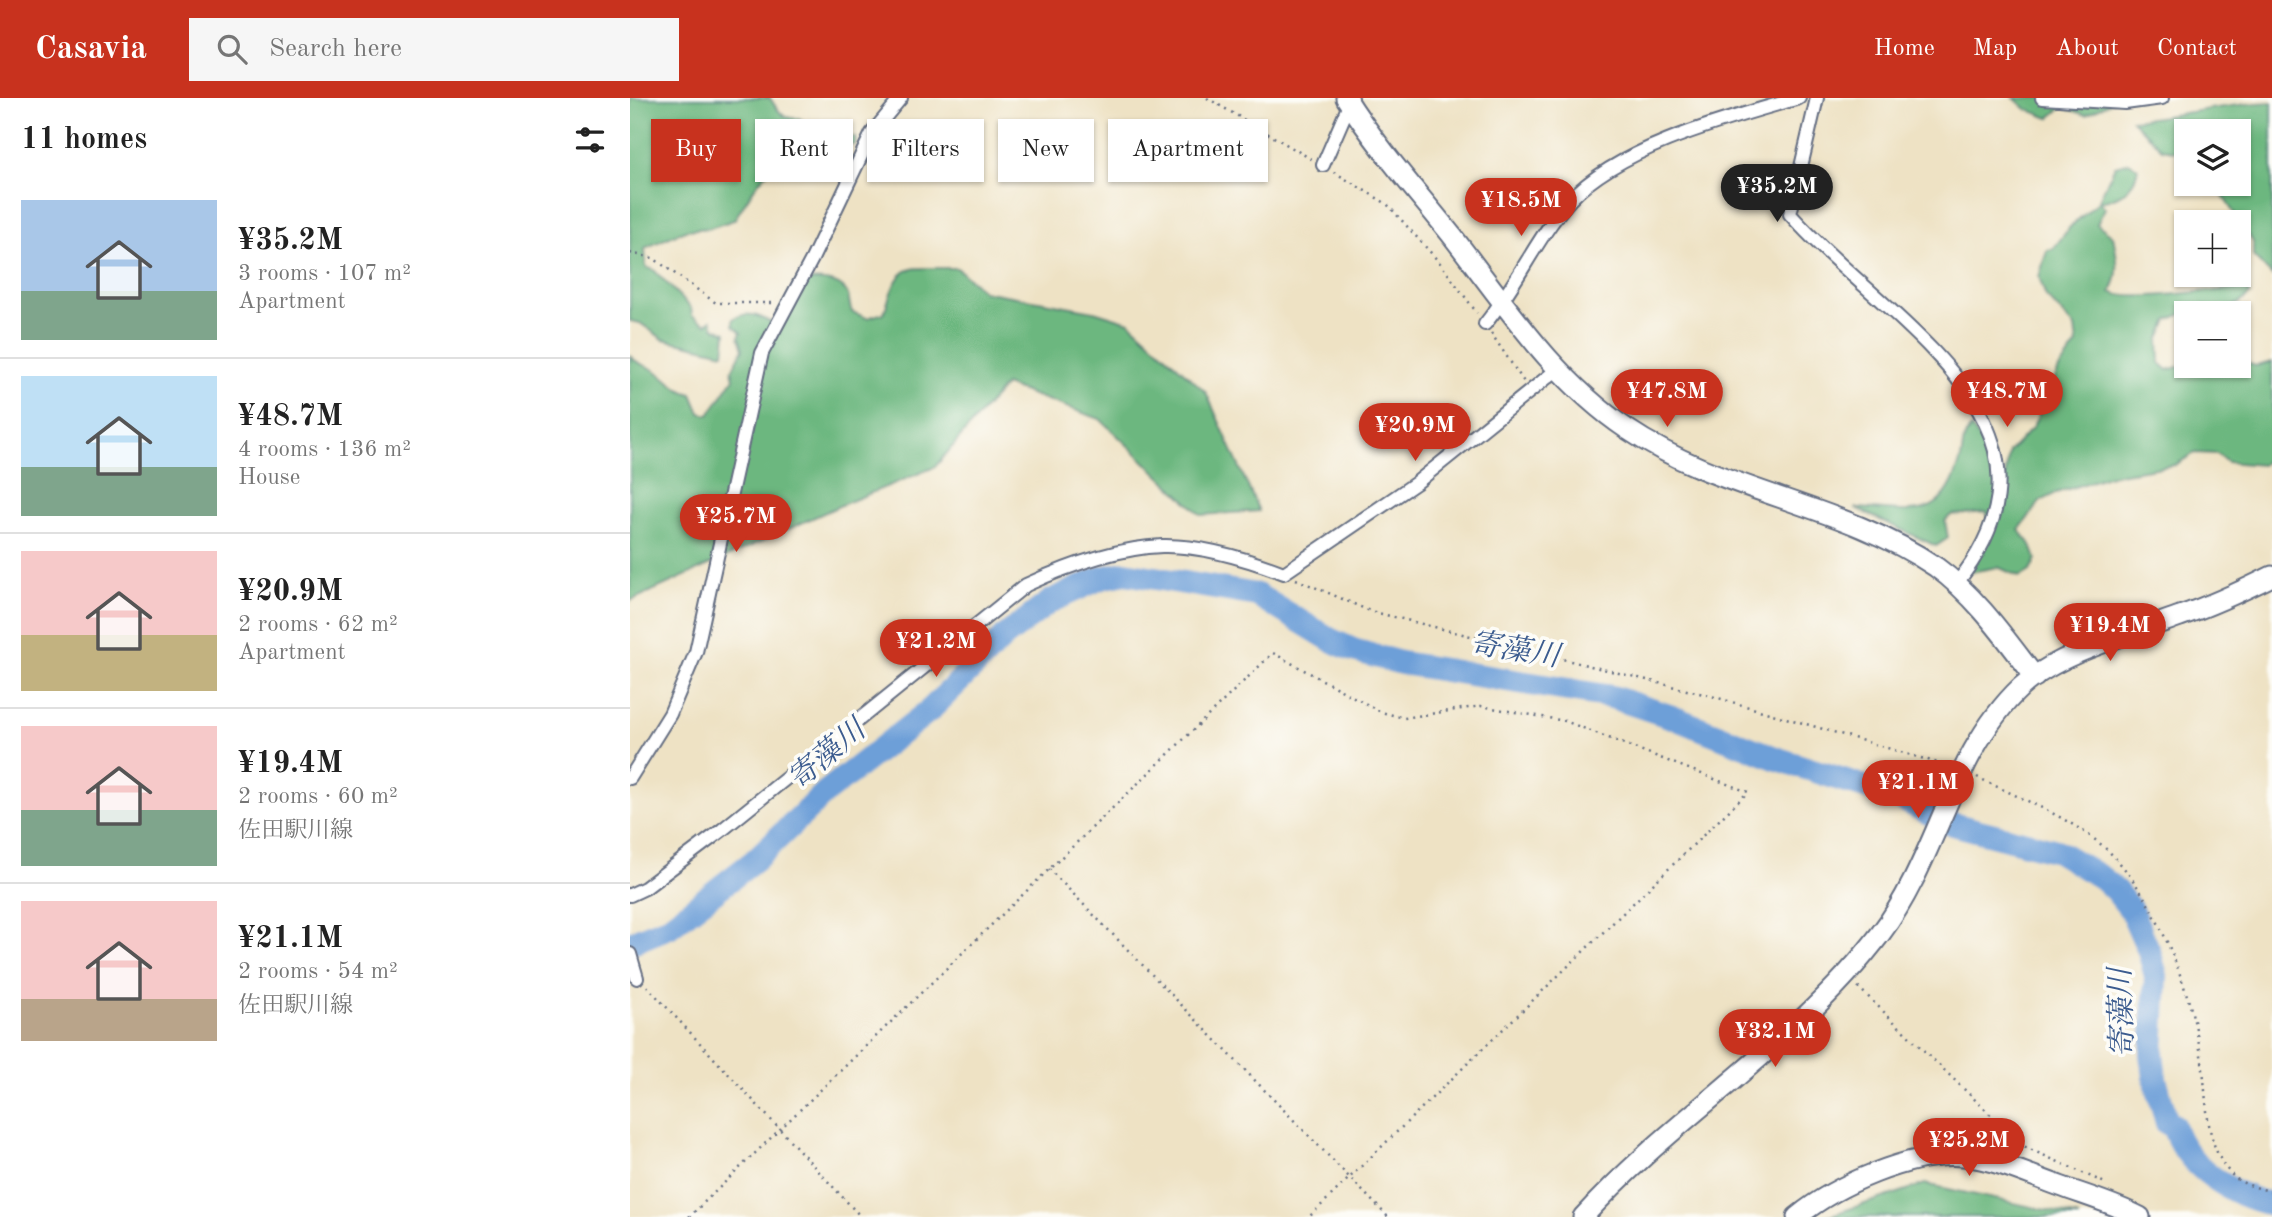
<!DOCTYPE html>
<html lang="en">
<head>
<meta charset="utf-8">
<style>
	body { margin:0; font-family:"Old Standard TT","Noto Serif JP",serif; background:#f6f6f6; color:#222; height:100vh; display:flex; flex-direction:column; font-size:26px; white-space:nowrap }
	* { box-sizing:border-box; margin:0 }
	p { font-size:23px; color:#767676 }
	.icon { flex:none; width:38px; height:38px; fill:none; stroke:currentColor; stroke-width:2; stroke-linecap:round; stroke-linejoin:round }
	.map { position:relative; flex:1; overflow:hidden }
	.sheet { display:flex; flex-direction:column; background:#fff; width:630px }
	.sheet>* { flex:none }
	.banner { position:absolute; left:21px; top:21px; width:665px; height:63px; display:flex; gap:14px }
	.buttons { position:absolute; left:1544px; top:21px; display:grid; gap:14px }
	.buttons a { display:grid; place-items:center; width:77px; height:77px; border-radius:0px; background:#fff; box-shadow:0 2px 5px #0004; font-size:35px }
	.price { position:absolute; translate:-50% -60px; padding:0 16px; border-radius:24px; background:#c8321e; color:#fff; font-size:23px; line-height:46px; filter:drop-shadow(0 2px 4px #0008) }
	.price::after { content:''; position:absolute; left:50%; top:42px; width:21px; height:16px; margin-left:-10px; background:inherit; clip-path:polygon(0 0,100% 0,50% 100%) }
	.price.on { background:#222; color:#fff }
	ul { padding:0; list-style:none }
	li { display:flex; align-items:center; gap:21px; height:175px; padding:0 21px }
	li+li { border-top:2px solid #e0e0e0 }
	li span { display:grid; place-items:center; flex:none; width:196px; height:140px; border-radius:0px; color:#555 }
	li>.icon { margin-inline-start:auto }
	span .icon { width:84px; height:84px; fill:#fffc; stroke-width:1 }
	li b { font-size:30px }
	h2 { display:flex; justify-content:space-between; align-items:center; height:84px; padding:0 21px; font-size:30px }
	.chip { padding:0 24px; border-radius:0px; background:#fff; box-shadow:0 2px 5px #0004; font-size:24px; line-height:63px }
	.chip.on { background:#c8321e; color:#fff }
	header { display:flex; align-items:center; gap:42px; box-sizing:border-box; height:98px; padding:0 35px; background:#c8321e; color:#fff }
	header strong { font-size:33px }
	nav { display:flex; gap:38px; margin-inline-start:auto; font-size:24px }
	.search { width:490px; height:63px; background:#f6f6f6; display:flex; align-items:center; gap:18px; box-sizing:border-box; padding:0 24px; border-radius:0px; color:#767676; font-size:26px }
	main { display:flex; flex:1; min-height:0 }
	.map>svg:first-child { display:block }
	.forest { fill:#6cb77f; stroke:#44736e; stroke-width:2 }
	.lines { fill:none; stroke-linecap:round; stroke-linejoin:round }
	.river { stroke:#6d9fd8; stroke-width:24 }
	.street-casing { stroke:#656e82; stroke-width:16 }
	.secondary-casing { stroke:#656e82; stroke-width:23 }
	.path { stroke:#656e82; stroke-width:2.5; stroke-dasharray:2 5; stroke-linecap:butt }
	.street { stroke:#fff; stroke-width:12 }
	.secondary { stroke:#fff; stroke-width:19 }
	.labels { text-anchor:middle; stroke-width:7; stroke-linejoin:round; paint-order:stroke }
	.water-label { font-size:30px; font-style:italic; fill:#3c5c8f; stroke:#fdfcf7 }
</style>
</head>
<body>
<header>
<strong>Casavia</strong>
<div class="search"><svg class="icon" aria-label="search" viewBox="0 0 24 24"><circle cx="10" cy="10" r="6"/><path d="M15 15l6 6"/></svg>Search here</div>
<nav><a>Home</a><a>Map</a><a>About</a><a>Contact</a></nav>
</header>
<main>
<section class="sheet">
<h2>11 homes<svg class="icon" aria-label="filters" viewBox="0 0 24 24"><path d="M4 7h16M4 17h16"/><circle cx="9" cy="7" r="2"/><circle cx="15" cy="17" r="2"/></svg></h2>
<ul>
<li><span style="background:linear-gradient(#a9c7e8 65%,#7fa58c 0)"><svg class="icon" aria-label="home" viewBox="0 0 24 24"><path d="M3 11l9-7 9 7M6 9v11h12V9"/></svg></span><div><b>¥35.2M</b><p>3 rooms · 107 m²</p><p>Apartment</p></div></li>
<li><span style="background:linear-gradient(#bfe0f5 65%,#7fa58c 0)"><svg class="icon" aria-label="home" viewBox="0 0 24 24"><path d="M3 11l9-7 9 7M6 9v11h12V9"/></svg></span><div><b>¥48.7M</b><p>4 rooms · 136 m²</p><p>House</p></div></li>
<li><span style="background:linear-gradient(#f6c9c9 60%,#c2b280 0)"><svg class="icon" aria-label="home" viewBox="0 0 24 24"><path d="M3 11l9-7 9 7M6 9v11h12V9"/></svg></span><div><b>¥20.9M</b><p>2 rooms · 62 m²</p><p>Apartment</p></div></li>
<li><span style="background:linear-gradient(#f6c9c9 60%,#7fa58c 0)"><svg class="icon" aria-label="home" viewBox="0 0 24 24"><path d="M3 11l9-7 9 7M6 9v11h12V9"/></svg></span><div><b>¥19.4M</b><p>2 rooms · 60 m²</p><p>佐田駅川線</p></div></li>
<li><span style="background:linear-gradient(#f6c9c9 70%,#b9a48a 0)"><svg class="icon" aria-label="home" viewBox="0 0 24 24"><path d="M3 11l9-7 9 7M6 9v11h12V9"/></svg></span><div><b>¥21.1M</b><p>2 rooms · 54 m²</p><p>佐田駅川線</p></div></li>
</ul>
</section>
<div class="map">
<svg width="1642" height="1119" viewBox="0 0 1642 1119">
	<rect width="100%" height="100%" fill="#fdfcf7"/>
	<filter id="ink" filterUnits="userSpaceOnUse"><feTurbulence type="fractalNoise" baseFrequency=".0143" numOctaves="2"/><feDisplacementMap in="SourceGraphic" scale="14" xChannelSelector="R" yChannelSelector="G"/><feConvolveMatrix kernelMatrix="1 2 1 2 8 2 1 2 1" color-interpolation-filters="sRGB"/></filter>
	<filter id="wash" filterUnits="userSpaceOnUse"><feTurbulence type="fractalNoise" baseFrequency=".00686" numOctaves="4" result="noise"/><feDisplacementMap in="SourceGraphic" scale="28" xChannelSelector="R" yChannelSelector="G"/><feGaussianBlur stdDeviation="1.57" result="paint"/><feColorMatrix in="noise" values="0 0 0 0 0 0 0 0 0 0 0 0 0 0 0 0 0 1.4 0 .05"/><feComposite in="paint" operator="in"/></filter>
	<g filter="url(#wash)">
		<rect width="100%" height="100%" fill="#eee2c4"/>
		<g class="forest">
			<path d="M0 0H140C148 13 153 22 169 20L196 40 226 39 225 47C216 46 212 48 204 50 190 55 174 38 164 30L153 32 148 62 127 86 104 122 80 130 55 132 15 150 16 169 24 172 61 210 62 217 76 226 81 222 84 230 96 234 94 255 33 241 10 225 0 223Z"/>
			<path d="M1384 0H1489L1456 17 1433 9 1419 20 1396 11Z"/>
			<path d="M1642 4V178L1623 158V144L1585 86H1608V33H1556V55L1532 51 1502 22C1549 18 1594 6 1642 4Z"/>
			<path d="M1499 64 1508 70C1504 91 1490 100 1470 104L1475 110 1467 126 1483 138C1487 159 1491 175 1481 194 1502 206 1586 189 1617 191L1620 196C1607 210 1590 215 1574 207L1538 222 1529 242 1530 265 1538 272 1556 266 1608 268V262L1626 268 1642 264V357L1632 367 1597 364 1587 356 1565 355 1545 367 1481 377 1426 395 1410 404 1389 432 1400 445 1406 461 1400 473 1390 479 1368 469 1341 474 1360 433 1357 414 1321 417 1315 423 1318 440 1306 448 1225 410C1282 412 1313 428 1331 360 1334 347 1331 341 1341 330L1360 353 1372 400 1379 354 1403 329 1429 271 1447 246 1445 229 1416 199 1409 179 1417 152 1423 151 1440 129 1468 104 1485 68Z"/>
			<path d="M327 170 353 193 464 213 499 224 576 294 629 413 571 417 470 321 375 287 305 369 209 408 0 503V258C8 267 14 266 24 272 37 279 46 293 62 296L70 315 79 317 104 280 102 272 113 251 109 239 111 234 103 227V221C120 210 134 221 150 229L176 183C189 182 212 182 218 197 220 203 219 208 222 214L237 220 254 215C271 161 274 171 327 170Z"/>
			<path d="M1295 1086 1449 1119H1195Z"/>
		</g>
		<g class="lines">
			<path class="river" d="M0 845 39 829 124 763 196 694 300 612 374 539 421 503 471 480 495 475 627 497 701 542 723 552 771 565 982 599 1042 619 1145 660 1272 701 1318 725 1427 753 1472 780 1486 793 1501 812 1519 853 1526 878 1522 956 1525 980 1537 1025 1543 1027C1554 1067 1602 1098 1642 1106"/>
		</g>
	</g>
	<g filter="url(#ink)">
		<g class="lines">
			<g class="street-casing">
				<g id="street">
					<path d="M1187 0 1160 116C1253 223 1457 324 1326 486"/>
					<path d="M1412 0 1495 5 1532 0"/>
					<path d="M693 67 722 0"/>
					<path d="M855 226C887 187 906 140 940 102 990 48 1100 20 1169 0"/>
					<path d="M0 680 40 616 66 554 132 255 182 161 242 35 271 0"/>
					<path d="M0 797 15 790 92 732 396 487C437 468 485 450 532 448 571 447 617 461 654 475L786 385 929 270"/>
					<path d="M0 856 7 880"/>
				</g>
			</g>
			<g class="secondary-casing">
				<g id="secondary">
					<path d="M716 0C747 49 787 94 823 139 875 206 925 283 997 331 1091 395 1212 405 1306 469 1346 498 1375 540 1405 579"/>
					<path d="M953 1119C1045 1017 1168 945 1251 835 1308 760 1321 655 1391 589 1429 554 1502 536 1550 518 1582 507 1612 493 1642 478"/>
					<path d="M1167 1119C1206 1087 1282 1053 1334 1058 1367 1062 1399 1077 1430 1088 1457 1098 1485 1106 1510 1119"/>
				</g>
			</g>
			<g class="path">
				<path d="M577 0 683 62"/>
				<path d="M704 74 757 106 810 165 847 215"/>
				<path d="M0 155 23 160 86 205H143"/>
				<path d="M861 235 894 284"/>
				<path d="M666 481 740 513 1085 599 1318 668"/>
				<path d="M1347 679C1394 703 1453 723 1488 763 1530 811 1561 894 1571 957 1578 996 1572 1047 1603 1078 1612 1087 1630 1090 1642 1094"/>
				<path d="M419 771 758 1119"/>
				<path d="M17 888 231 1119"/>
				<path d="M1228 889 1393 1048 1475 1085"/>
				<path d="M59 1119 643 555 751 614 774 620 851 608 935 623 1118 694 679 1119"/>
			</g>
			<use href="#street" class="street"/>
			<use href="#secondary" class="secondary"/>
		</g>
	</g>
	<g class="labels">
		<g class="water-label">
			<text transform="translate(885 551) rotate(9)" y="10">寄藻川</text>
			<text transform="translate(196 656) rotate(-40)" y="10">寄藻川</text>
			<text transform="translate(1491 915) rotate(-92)" y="10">寄藻川</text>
		</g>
	</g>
</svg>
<div class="buttons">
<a><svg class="icon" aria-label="layers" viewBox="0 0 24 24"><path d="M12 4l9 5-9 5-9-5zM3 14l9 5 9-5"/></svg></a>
<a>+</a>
<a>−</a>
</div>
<b class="price on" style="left:1147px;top:126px">¥35.2M</b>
<b class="price" style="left:891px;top:140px">¥18.5M</b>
<b class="price" style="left:1037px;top:331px">¥47.8M</b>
<b class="price" style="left:1377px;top:331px">¥48.7M</b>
<b class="price" style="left:785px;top:365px">¥20.9M</b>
<b class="price" style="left:106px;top:456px">¥25.7M</b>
<b class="price" style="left:1480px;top:565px">¥19.4M</b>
<b class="price" style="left:306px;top:581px">¥21.2M</b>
<b class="price" style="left:1288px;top:722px">¥21.1M</b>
<b class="price" style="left:1145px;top:971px">¥32.1M</b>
<b class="price" style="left:1339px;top:1080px">¥25.2M</b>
<div class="banner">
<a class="chip on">Buy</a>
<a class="chip">Rent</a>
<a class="chip">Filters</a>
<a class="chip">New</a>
<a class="chip">Apartment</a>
</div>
</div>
</main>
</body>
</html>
